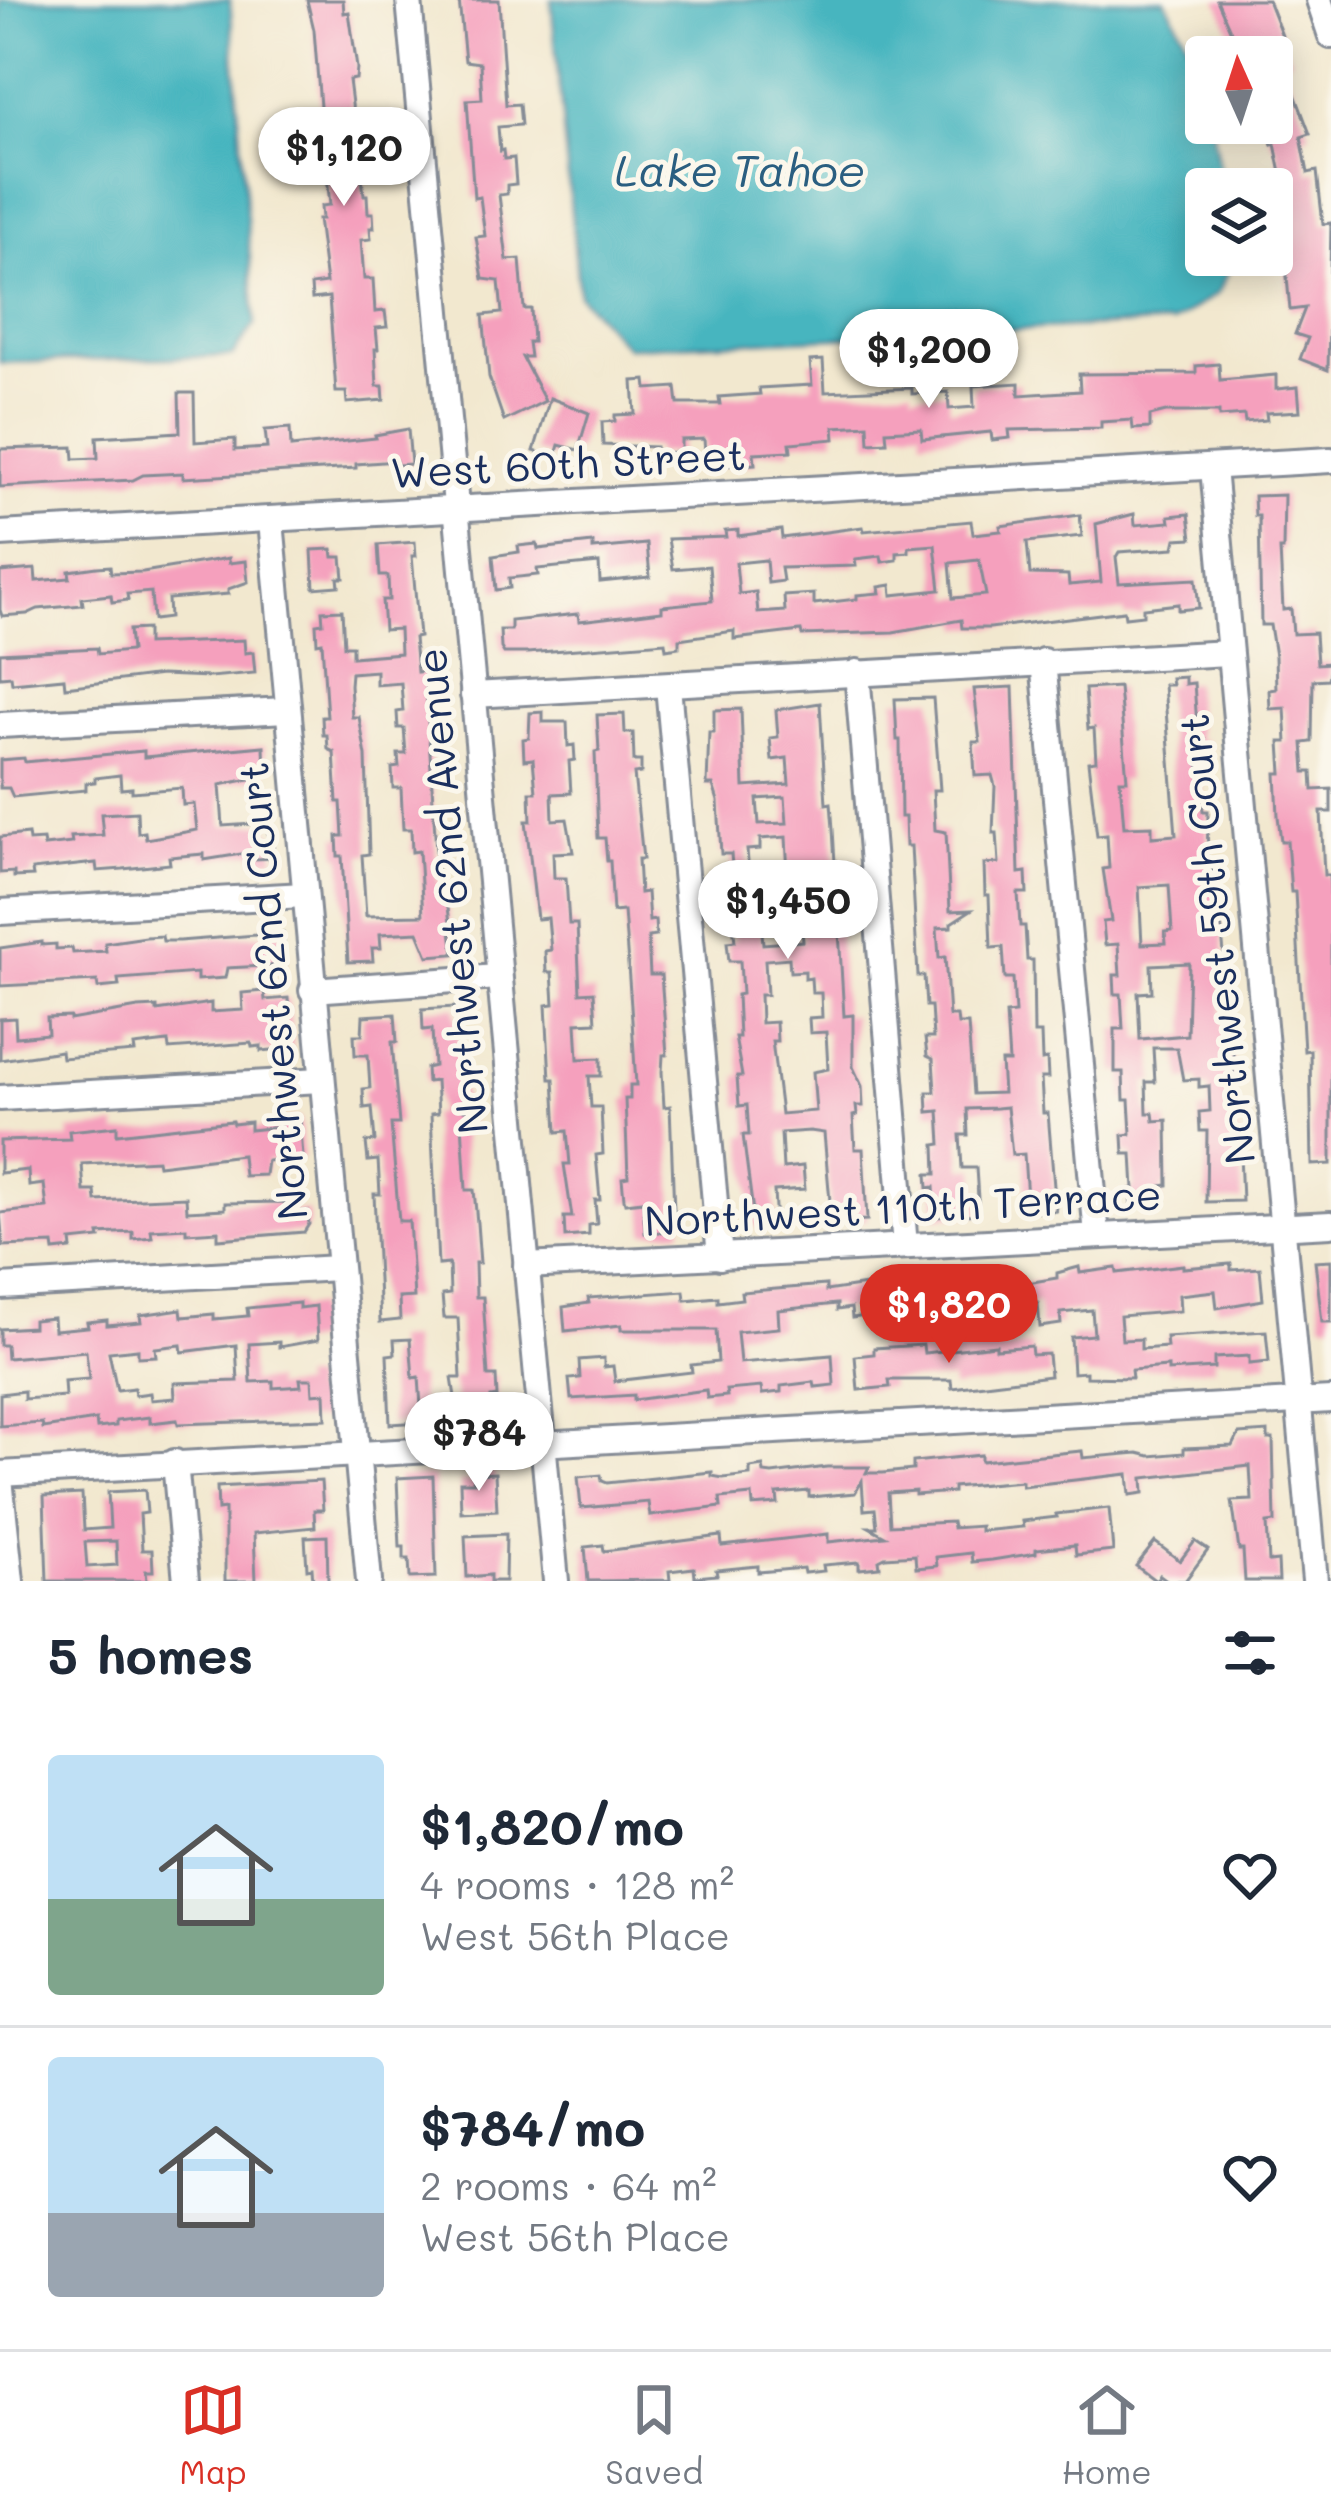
<!DOCTYPE html>
<html lang="en">
<head>
<meta charset="utf-8">
<style>
	body { margin:0; font-family:Mali,sans-serif; background:#f2f2f3; color:#1f2937; height:100vh; display:flex; flex-direction:column; font-size:45px; white-space:nowrap }
	* { box-sizing:border-box; margin:0 }
	p { font-size:39px; color:#747a83 }
	.icon { flex:none; width:66px; height:66px; fill:none; stroke:currentColor; stroke-width:2; stroke-linecap:round; stroke-linejoin:round }
	.map { position:relative; height:1581px; overflow:hidden }
	.details { display:flex; flex-direction:column; background:#fff; flex:1 }
	.details>* { flex:none }
	.needle { width:78px; rotate:357deg }
	.controls { position:absolute; left:1185px; top:36px; display:grid; gap:24px }
	.controls a { display:grid; place-items:center; width:108px; height:108px; border-radius:12px; background:#fff; box-shadow:0 6px 30px #0003; font-size:60px }
	.price { position:absolute; translate:-50% -102px; padding:0 27px; border-radius:42px; background:#fff; color:#222; font-size:39px; line-height:78px; filter:drop-shadow(0 3px 6px #0008) }
	.price::after { content:''; position:absolute; left:50%; top:72px; width:36px; height:27px; margin-left:-18px; background:inherit; clip-path:polygon(0 0,100% 0,50% 100%) }
	.price.on { background:#d93025; color:#fff }
	ul { padding:0; list-style:none }
	li { display:flex; align-items:center; gap:36px; height:300px; padding:0 48px }
	li+li { border-top:3px solid #e0e1e3 }
	li span { display:grid; place-items:center; flex:none; width:336px; height:240px; border-radius:12px; color:#555 }
	li>.icon { margin-inline-start:auto }
	span .icon { width:144px; height:144px; fill:#fffc; stroke-width:1 }
	li b { font-size:51px }
	h2 { display:flex; justify-content:space-between; align-items:center; height:144px; padding:0 48px; font-size:51px }
	.menu { display:flex; justify-content:space-around; align-items:center; height:168px; border-top:3px solid #e0e1e3; background:#fff; font-size:33px; color:#747a83 }
	.menu a { display:grid; justify-items:center; gap:6px }
	.menu .on { color:#d93025 }
	.map>svg:first-child { display:block }
	.water { fill:#46b5bf; stroke:#30728e; stroke-width:3 }
	.building { fill:#f5a0bd; fill-rule:evenodd }
	.lines { fill:none; stroke-linecap:round; stroke-linejoin:round }
	.minor-casing { stroke:#868c96; stroke-width:30 }
	.minor { stroke:#fff; stroke-width:24 }
	.labels { text-anchor:middle; stroke-width:10; stroke-linejoin:round; paint-order:stroke }
	.street-label { font-size:42px; fill:#1b2f5e; stroke:#fbf7ec }
	.water-label { font-size:45px; font-style:italic; fill:#2a5e80; stroke:#fbf7ec }
</style>
</head>
<body>
<div class="map">
<svg width="1331" height="1581" viewBox="0 0 1331 1581">
	<rect width="100%" height="100%" fill="#fbf7ec"/>
	<filter id="ink" filterUnits="userSpaceOnUse"><feTurbulence type="fractalNoise" baseFrequency=".00833" numOctaves="2"/><feDisplacementMap in="SourceGraphic" scale="24" xChannelSelector="R" yChannelSelector="G"/><feConvolveMatrix kernelMatrix="1 2 1 2 8 2 1 2 1" color-interpolation-filters="sRGB"/></filter>
	<filter id="wash" filterUnits="userSpaceOnUse"><feTurbulence type="fractalNoise" baseFrequency=".004" numOctaves="4" result="noise"/><feDisplacementMap in="SourceGraphic" scale="48" xChannelSelector="R" yChannelSelector="G"/><feGaussianBlur stdDeviation="2.7" result="paint"/><feColorMatrix in="noise" values="0 0 0 0 0 0 0 0 0 0 0 0 0 0 0 0 0 1.4 0 .05"/><feComposite in="paint" operator="in"/></filter>
	<g filter="url(#wash)">
		<rect width="100%" height="100%" fill="#f2e8cf"/>
		<g class="water">
			<path d="M0 0H230L255 324 232 356 0 363Z"/>
			<path d="M551 0H1165C1188 40 1206 76 1206 123H1211L1223 189H1206V255H1234V259L1218 293 1172 323 626 347 579 295Z"/>
		</g>
		<g id="blocks">
			<g class="building">
				<path d="M307 0H343L344 13 349 12 357 68 356 79 349 80 354 120 358 119 362 151 379 149 381 167 361 169 364 195H367L368 213H373L374 228H370L371 239 361 240 364 279H373L375 312 385 311 387 327 376 328 378 349H375L377 386H383L384 400 347 403 346 392H336L329 297 312 299 311 285 326 283 318 219H322L321 206 330 205 327 176H318L317 161 302 163 300 147 323 145 314 30Z"/>
				<path d="M459 0H499L506 105 519 104 521 125 498 127 500 151 503 150 504 159 514 158 516 184 507 185V194L499 195 507 260 520 259 524 309H531L533 342H528L530 357H522L545 401 504 421 489 377 483 315 502 313 499 281 483 279 476 237 485 236 480 197 474 198 467 100 482 99 480 63 465 61Z"/>
				<path d="M1217 0H1268L1291 59 1283 62 1310 134 1301 137 1308 173 1317 171 1323 224 1331 223 1328 370 1300 359 1308 338 1295 334 1305 308 1290 310 1285 255 1279 256 1268 181 1282 178 1275 144 1272 145 1266 123H1272V57H1242Z"/>
				<path d="M823 360 825 392 912 388V394L948 392 949 409 974 407 973 386 1019 383V395L1080 391 1079 374 1196 373V366L1219 364 1220 380 1276 375V389L1298 387 1300 411 1266 413 1267 420 1245 422 1244 415 1219 417V412H1166L1150 416V428L1133 429 1132 420 1101 422V428L1009 430 1010 438 992 440 991 432 922 439 921 429 886 431 887 442 869 443 868 425 834 427 835 439 790 443 791 451 754 453 755 464 706 467 704 439 681 440V452L656 453V447L603 445 602 422 615 421V415L635 414 633 381 646 380 647 389 676 387 678 404H720L719 397 760 394 759 388 812 385 810 361Z"/>
				<path d="M179 393H194L195 442 235 439V450L267 448 265 430 290 428 291 447 376 438 375 435 408 429 411 464 397 465 396 461 356 464V468L183 478V473L143 475 133 480 0 487V449L73 447 74 459 98 458 97 437 180 432Z"/>
				<path d="M550 398 589 413 578 450 559 445 555 458 534 451Z"/>
				<path d="M1284 495 1283 549H1280L1283 610 1291 609 1293 634 1315 633 1317 664 1331 663 1328 679 1313 680 1312 742 1303 743 1305 772H1312L1313 790 1331 789V812H1321L1324 875H1329L1331 907V1164L1312 1165 1310 1050 1304 1051 1295 892H1291L1287 841H1281L1278 816 1276 773H1282L1280 742H1287L1285 708 1270 709 1269 690 1276 689 1275 656 1270 625H1261L1259 516H1255L1254 496Z"/>
				<path d="M1134 514 1135 525 1170 522 1169 516 1189 514 1192 538 1176 539 1174 548 1119 552 1116 557 1119 583 1196 579 1199 608 1178 610V604L1143 608V615L1125 617 1124 611 990 628H962L961 620 893 632 802 635 801 631 734 639V631L679 639V647L666 649 665 642 527 653H504L501 648 500 630H511V621L578 614 579 621 605 618 662 611V606L712 601 709 566 673 569 668 539 726 537 725 531 738 530V536L781 530 782 538 863 527 864 531 971 521 973 534 1001 531 1000 526 1080 515 1082 536 1027 542 1030 574 1068 575 1069 585 1101 582 1096 524ZM935 545 940 590 892 595 891 585 879 587 880 593 857 595V599L814 604V594L784 596 785 611 758 613 756 592 739 594 736 563 766 560 768 583 783 581 781 568 856 566 855 559 881 556 882 562 897 560V553L909 552V547ZM979 560 986 595 953 598 950 563Z"/>
				<path d="M415 542 416 556H412L419 637 414 638 417 672 425 671 438 884H445L454 954 428 956 418 932 380 934 381 948H372L373 961 348 962 342 856H338L337 836H343L341 802H337L334 752 328 749 327 735H323L322 717H327L322 642 317 643 316 624 323 623 322 611 342 610 344 646H352V657L400 653 399 629 384 630 382 600H389L388 576H380L378 545ZM376 671V685L401 683 403 711 397 712 398 728H404L406 754H398L399 767 392 768 393 788H401L403 829H411L412 852 419 851 423 915 366 916 362 855 369 854 366 756 359 717H352L350 685 351 673Z"/>
				<path d="M593 543V549L647 544 650 577 600 582 599 563 537 569 538 575 509 578 510 588 496 590 493 556 519 552 518 546 537 544 538 549Z"/>
				<path d="M332 549 333 557H342L344 578H338L339 586 314 588 312 550Z"/>
				<path d="M229 558V563L246 561 248 582 228 589V594L168 599 169 618 153 620 151 592 127 594 128 600 112 602 111 595 82 598 83 605 38 609 27 614 2 616 0 610V572L35 569 36 581 70 578 69 571 97 567 110 566 111 573 143 572Z"/>
				<path d="M147 629V644L244 640 245 653 253 652 255 673 210 677 161 675 65 687 64 678 12 683 11 676 0 677V653L97 648 98 654 131 651 129 630Z"/>
				<path d="M1185 677V684L1194 683 1198 740H1205L1207 760 1199 761 1203 811H1208L1207 865H1212L1213 890 1218 889 1224 954 1225 971 1220 972 1222 1007 1225 1050H1233L1234 1132 1239 1131 1242 1201 1206 1202 1207 1131H1200L1199 1112 1210 1111 1209 1086 1199 1087V1079L1183 1080 1177 1048H1153L1155 1082H1146L1147 1113H1153L1154 1121 1167 1120 1168 1185 1161 1186 1162 1204 1131 1205 1130 1189H1134L1132 1154H1124L1123 1135 1131 1134 1129 1100H1124L1123 1072H1115V1029H1123L1121 994H1115L1114 975H1120L1118 944 1105 945 1103 922 1111 921 1103 869 1109 868 1107 835 1097 836 1088 762 1096 761 1094 728 1088 729 1085 689 1119 687 1127 780H1120L1124 827 1152 826V837L1176 835 1164 685H1172L1171 678ZM1169 885 1172 931 1165 932 1166 943 1142 944 1139 887ZM1189 963 1187 1035 1140 1039 1138 993 1152 992 1151 965Z"/>
				<path d="M1013 687 1019 873 1026 872 1027 893H1018L1020 926H1025L1027 960H1033L1034 1033H1041L1042 1060 1047 1059 1048 1078H1041L1043 1113H1048L1056 1211 1028 1213 1024 1154 1012 1155 1007 1107 996 1108 967 1109 968 1135H960L962 1168H976L979 1214 936 1217 934 1187 928 1188 927 1174H936L935 1145 941 1144 939 1111 928 1112 927 1092H935L933 1059 927 1056 925 1038H933L931 1006H926L924 976H918L911 846H906L905 817H901L900 740H897L895 699 933 698 940 790H933L935 830 946 832 950 911 971 910 951 923V927L937 928 939 958 945 957 949 1016H957L958 1024H968L973 1094 1003 1093 1001 1062H1009L1006 1014 1015 1013 1013 978H1005L1003 947 991 948 989 895H985L984 864 999 863 997 833H993L995 786 992 775 975 776 973 742H980L974 689Z"/>
				<path d="M820 703 826 804 831 803 833 829 844 1016 853 1015V1067L862 1086 863 1106H856L857 1115 853 1116 855 1149H863L867 1220 845 1221V1212L831 1213 824 1133 810 1131 781 1133 783 1168 803 1166 805 1189 774 1191 776 1225 755 1227 743 1135H749L747 1105 739 1106 737 1076H742L735 1037H739L737 995 742 994 740 961H729L727 942 735 941 728 888H734L731 854H721L718 801 713 785H707L709 732H714V710L741 709 744 787 789 784 787 758 772 760 770 738 778 737 776 710ZM785 797 787 823 759 824 757 799ZM786 837 788 873H797L803 941 763 944 759 898H751L747 850 760 849V839ZM789 958 790 972 805 971V979L811 978 812 993H821L822 1017 809 1018 810 1033 826 1032 828 1069 813 1072 816 1111 781 1114 772 1041H777L776 1022 761 1023 760 995H767L765 960Z"/>
				<path d="M543 712V722H567L568 746 574 745 575 760 569 761 571 793 552 794 553 820 567 819 573 852 553 853 554 878H566L569 924H577L580 993 594 992 596 1022 576 1023 578 1059 601 1058V1076H589L591 1107H601L603 1154 596 1155 600 1200H595L597 1224 589 1225V1235L565 1237 564 1217H572L564 1164H570L567 1131 557 1132 554 1079H550L546 1005 554 1004 552 972H546L545 951 551 950 548 918 537 919 526 821H531L530 792H536L533 759 524 760 523 739 529 738 530 713Z"/>
				<path d="M624 714 625 733H633L634 761H641V773L634 774 643 859H638L640 893 647 892 649 921 655 920 656 936 648 937 650 975H661L667 1055H663L662 1072 664 1107 670 1106 674 1211 681 1210 682 1231 645 1233 643 1201 625 1203 624 1199 622 1178 628 1177 625 1099H630V1085H636L632 1020 624 911 613 912 610 861H607L605 838H598L595 752 599 751 597 715Z"/>
				<path d="M264 746 265 776 220 785 223 826 267 823 268 833H272L274 858 255 859 254 852 204 860V854L169 857 170 864 123 869 97 871 96 863 32 870 33 876 14 877V872L0 873V837L28 834 29 841 43 840 44 846 72 843 71 837 103 835 101 814 137 812 138 833 145 832 146 839 197 830 194 804 183 805 182 788 132 792V788L121 789 120 775 95 778V782L86 783V790L13 797 9 788H0V760L24 758 25 762 144 751V757Z"/>
				<path d="M283 933 286 965 227 968 225 978 197 980V973L118 979 119 986 98 988 97 981 0 986V948L42 942V945L56 944V949L72 948 73 953 106 951 105 943 146 937 162 936 163 941H179Z"/>
				<path d="M264 991 265 1000 288 998 293 1048 261 1051V1046L252 1047 251 1043 169 1049 168 1042 134 1046 135 1052 62 1058 61 1051 0 1060V1019L15 1018 16 1037 48 1034 47 1018 70 1017V1020L138 1008 157 1007V1011L211 1003V1012L243 1010 242 993Z"/>
				<path d="M455 1007 464 1110H470L471 1122 462 1123 466 1190H474L477 1223 480 1263H475L476 1297H483L488 1376H496L497 1397 491 1398 492 1420 459 1422 452 1378H461L458 1318H444L442 1295 450 1294 449 1264 438 1265 431 1114 438 1113 436 1081 427 1082 426 1068 434 1066 432 1029 423 1030 422 1009Z"/>
				<path d="M395 1014 397 1042H392L399 1124H391L399 1221H409L414 1297 399 1298 400 1320 380 1322 374 1194H380L378 1160 368 1161 366 1142 375 1141 372 1107 364 1108 363 1089 370 1088 368 1055H355L354 1035H362L363 1016Z"/>
				<path d="M300 1118 303 1157 267 1161 265 1175 244 1176 242 1155 158 1165 157 1160 82 1164 84 1191H95L96 1201 186 1197 187 1211 225 1209V1203L283 1202 292 1212 308 1211 309 1224 304 1232 218 1239V1231L186 1233V1228L151 1230 152 1237 133 1239V1232L99 1234 100 1238 71 1241 72 1249 54 1251 53 1244 3 1246 0 1213 47 1208 44 1184 29 1186 28 1170 0 1173V1141L70 1139 69 1131 117 1126V1134L232 1121 233 1124 250 1122V1130L280 1127V1120Z"/>
				<path d="M1331 1260V1322H1322L1315 1261Z"/>
				<path d="M1231 1264V1270L1260 1268 1263 1300 1217 1308 1215 1291 1179 1295 1180 1311 1120 1316 1122 1340 1141 1339V1349L1167 1347 1166 1337 1266 1331 1269 1362 1249 1364V1356L1214 1358V1368L1168 1371V1367L1131 1370 1132 1378 1086 1377V1372L1073 1373 1071 1337 1094 1335 1092 1310 1060 1313 1061 1324 1040 1327 1038 1303 1010 1305 1012 1324 984 1326V1314L960 1316 957 1305 919 1309 920 1318 901 1320 900 1311 852 1318 851 1308 837 1310V1304L778 1310 779 1328 737 1332 740 1363 832 1355 834 1385 815 1387 814 1382 781 1386V1392L762 1394 761 1387 726 1390 727 1396 707 1398 706 1390 634 1400V1395L571 1399 569 1379 580 1378 579 1360 604 1358V1367L613 1366 615 1381 692 1372 691 1365 718 1362 716 1330H621V1325L565 1331 563 1307 589 1303 588 1298 684 1291 685 1300 718 1297V1302L742 1299 741 1292 826 1285V1291L879 1283 881 1295 934 1285V1292L969 1288 968 1280 988 1278 989 1287 1021 1284 1057 1278V1273L1079 1267 1080 1273 1116 1268 1117 1273 1183 1265V1268Z"/>
				<path d="M299 1303V1308L316 1306 318 1340 279 1347V1342L249 1344 251 1382 273 1381V1388L301 1386 300 1379H312L313 1394 325 1393 326 1419 178 1424 177 1420 150 1423V1417L116 1421V1426L97 1428 96 1420 43 1428 42 1423 0 1426V1394L24 1391V1399L65 1396 64 1381 89 1379 86 1351 7 1358 6 1345H0V1329L33 1327V1320L53 1318 54 1330 88 1327 87 1322 107 1320V1325L141 1322 140 1315 181 1309 182 1317 214 1314V1319L248 1316 247 1308ZM181 1345 182 1352 236 1345 238 1381 174 1383 175 1398 151 1400 150 1393 135 1395 134 1388 117 1390 109 1352 138 1349V1357L156 1356 155 1348Z"/>
				<path d="M410 1339 413 1378 419 1377 422 1422 390 1424 387 1355 395 1354 394 1340Z"/>
				<path d="M923 1345 924 1353 996 1345V1349L1031 1346 1032 1355 1048 1354 1050 1376 952 1388 951 1380H889L890 1387 858 1390 855 1356 874 1354V1348Z"/>
				<path d="M1268 1432V1439H1273L1275 1522 1267 1523 1269 1562 1278 1561 1279 1581H1245L1243 1550H1239L1232 1501 1252 1500 1250 1466 1143 1478 1144 1493 1130 1495 1128 1474 1022 1486V1481L953 1487V1492L915 1495V1491L888 1493 890 1525 952 1522 953 1528 980 1526V1531L1023 1527 1022 1521 1057 1517 1056 1514 1109 1508 1113 1551 1076 1555 1075 1545 1036 1549V1553L992 1560 972 1562 971 1553 936 1557 937 1566 916 1568 915 1555 885 1557 879 1560 880 1567 859 1569V1562L823 1565 824 1571 804 1573 803 1568 758 1572V1566L716 1570 717 1575 695 1577 694 1568 669 1571 670 1580 588 1581 585 1547 603 1545 604 1551 721 1536 722 1546 828 1534V1542L885 1536 869 1527H877L875 1509 864 1510 862 1481 855 1493 809 1497V1491L777 1494 778 1504 753 1506 752 1495 720 1498 721 1507 650 1516 648 1502 581 1508 578 1477 601 1475 602 1481 607 1483 712 1472V1476L723 1478 750 1475V1468L763 1466 764 1473 772 1474 827 1467H869L866 1473H883L913 1470V1462L981 1455V1461L1082 1451 1083 1458 1138 1453 1150 1456 1184 1453V1448L1233 1446 1239 1434Z"/>
				<path d="M495 1473 497 1510 461 1512 460 1482H474L473 1474Z"/>
				<path d="M433 1476 436 1577 410 1578 409 1559H404V1547H400L397 1478Z"/>
				<path d="M321 1481 323 1510H314L315 1527 254 1533 256 1581H225V1509L218 1510 217 1487Z"/>
				<path d="M145 1490 147 1513 140 1514 142 1550H152L153 1571H146L147 1581H47L44 1496 82 1494 84 1530 110 1528 108 1492ZM116 1541 117 1565 87 1567 85 1542Z"/>
				<path d="M506 1534 505 1581H490V1575L467 1577 465 1536Z"/>
				<path d="M327 1536 328 1581H313L312 1568 307 1569 305 1537Z"/>
				<path d="M1195 1541 1208 1550 1185 1581H1168L1160 1575 1156 1581 1136 1566 1155 1542 1180 1561Z"/>
			</g>
		</g>
	</g>
	<g filter="url(#ink)">
		<use href="#blocks" fill-opacity="0" stroke="#868c96" stroke-width="3"/>
		<g class="lines">
			<g class="minor-casing">
				<g id="minor">
					<path d="M409 0 556 1581"/>
					<path d="M1319 0 1331 36"/>
					<path d="M1213 468 1315 1581"/>
					<path d="M271 521 369 1581"/>
					<path d="M0 534 1331 460"/>
					<path d="M1043 661 1097 1235"/>
					<path d="M857 672 905 1246"/>
					<path d="M668 686 720 1257"/>
					<path d="M473 695 1228 653"/>
					<path d="M0 725 286 710"/>
					<path d="M0 912 304 895"/>
					<path d="M312 990 498 977"/>
					<path d="M0 1098 321 1080"/>
					<path d="M526 1266 1331 1224"/>
					<path d="M0 1287 338 1268"/>
					<path d="M175 1462 186 1581"/>
					<path d="M0 1474 1331 1400"/>
					<path d="M0 1479 11 1581"/>
				</g>
			</g>
			<use href="#minor" class="minor"/>
		</g>
	</g>
	<g class="labels">
		<g class="street-label">
			<text transform="translate(568 464) rotate(-3)" y="15">West 60th Street</text>
			<text transform="translate(452 891) rotate(-95)" y="15">Northwest 62nd Avenue</text>
			<text transform="translate(1217 939) rotate(-96)" y="15">Northwest 59th Court</text>
			<text transform="translate(273 991) rotate(-95)" y="15">Northwest 62nd Court</text>
			<text transform="translate(903 1208) rotate(-3)" y="15">Northwest 110th Terrace</text>
		</g>
		<g class="water-label">
			<text x="740" y="187">Lake Tahoe</text>
		</g>
	</g>
</svg>
<div class="controls">
<a><svg class="needle" viewBox="-14 -14 28 28"><path d="M0-13l5 13h-10z" fill="#e53935"/><path d="M0 13l5-13h-10z" fill="#747a83"/></svg></a>
<a><svg class="icon" aria-label="layers" viewBox="0 0 24 24"><path d="M12 4l9 5-9 5-9-5zM3 14l9 5 9-5"/></svg></a>
</div>
<b class="price" style="left:344px;top:209px">$1,120</b>
<b class="price" style="left:929px;top:411px">$1,200</b>
<b class="price" style="left:788px;top:962px">$1,450</b>
<b class="price on" style="left:949px;top:1366px">$1,820</b>
<b class="price" style="left:479px;top:1494px">$784</b>
</div>
<section class="details">
<h2>5 homes<svg class="icon" aria-label="filters" viewBox="0 0 24 24"><path d="M4 7h16M4 17h16"/><circle cx="9" cy="7" r="2"/><circle cx="15" cy="17" r="2"/></svg></h2>
<ul>
<li><span style="background:linear-gradient(#bfe0f5 60%,#7fa58c 0)"><svg class="icon" aria-label="home" viewBox="0 0 24 24"><path d="M3 11l9-7 9 7M6 9v11h12V9"/></svg></span><div><b>$1,820/mo</b><p>4 rooms · 128 m²</p><p>West 56th Place</p></div><svg class="icon" aria-label="heart" viewBox="0 0 24 24"><path d="M12 20l-8-8c-3-5 5-10 8-4 3-6 11-1 8 4z"/></svg></li>
<li><span style="background:linear-gradient(#bfe0f5 65%,#9aa5b1 0)"><svg class="icon" aria-label="home" viewBox="0 0 24 24"><path d="M3 11l9-7 9 7M6 9v11h12V9"/></svg></span><div><b>$784/mo</b><p>2 rooms · 64 m²</p><p>West 56th Place</p></div><svg class="icon" aria-label="heart" viewBox="0 0 24 24"><path d="M12 20l-8-8c-3-5 5-10 8-4 3-6 11-1 8 4z"/></svg></li>
</ul>
</section>
<nav class="menu">
<a class="on"><svg class="icon" aria-label="map" viewBox="0 0 24 24"><path d="M3 6l6-2 6 2 6-2v14l-6 2-6-2-6 2zM9 4v14M15 6v14"/></svg>Map</a>
<a><svg class="icon" aria-label="saved" viewBox="0 0 24 24"><path d="M7 4h10v16l-5-4-5 4z"/></svg>Saved</a>
<a><svg class="icon" aria-label="home" viewBox="0 0 24 24"><path d="M3 11l9-7 9 7M6 9v11h12V9"/></svg>Home</a>
</nav>
</body>
</html>
